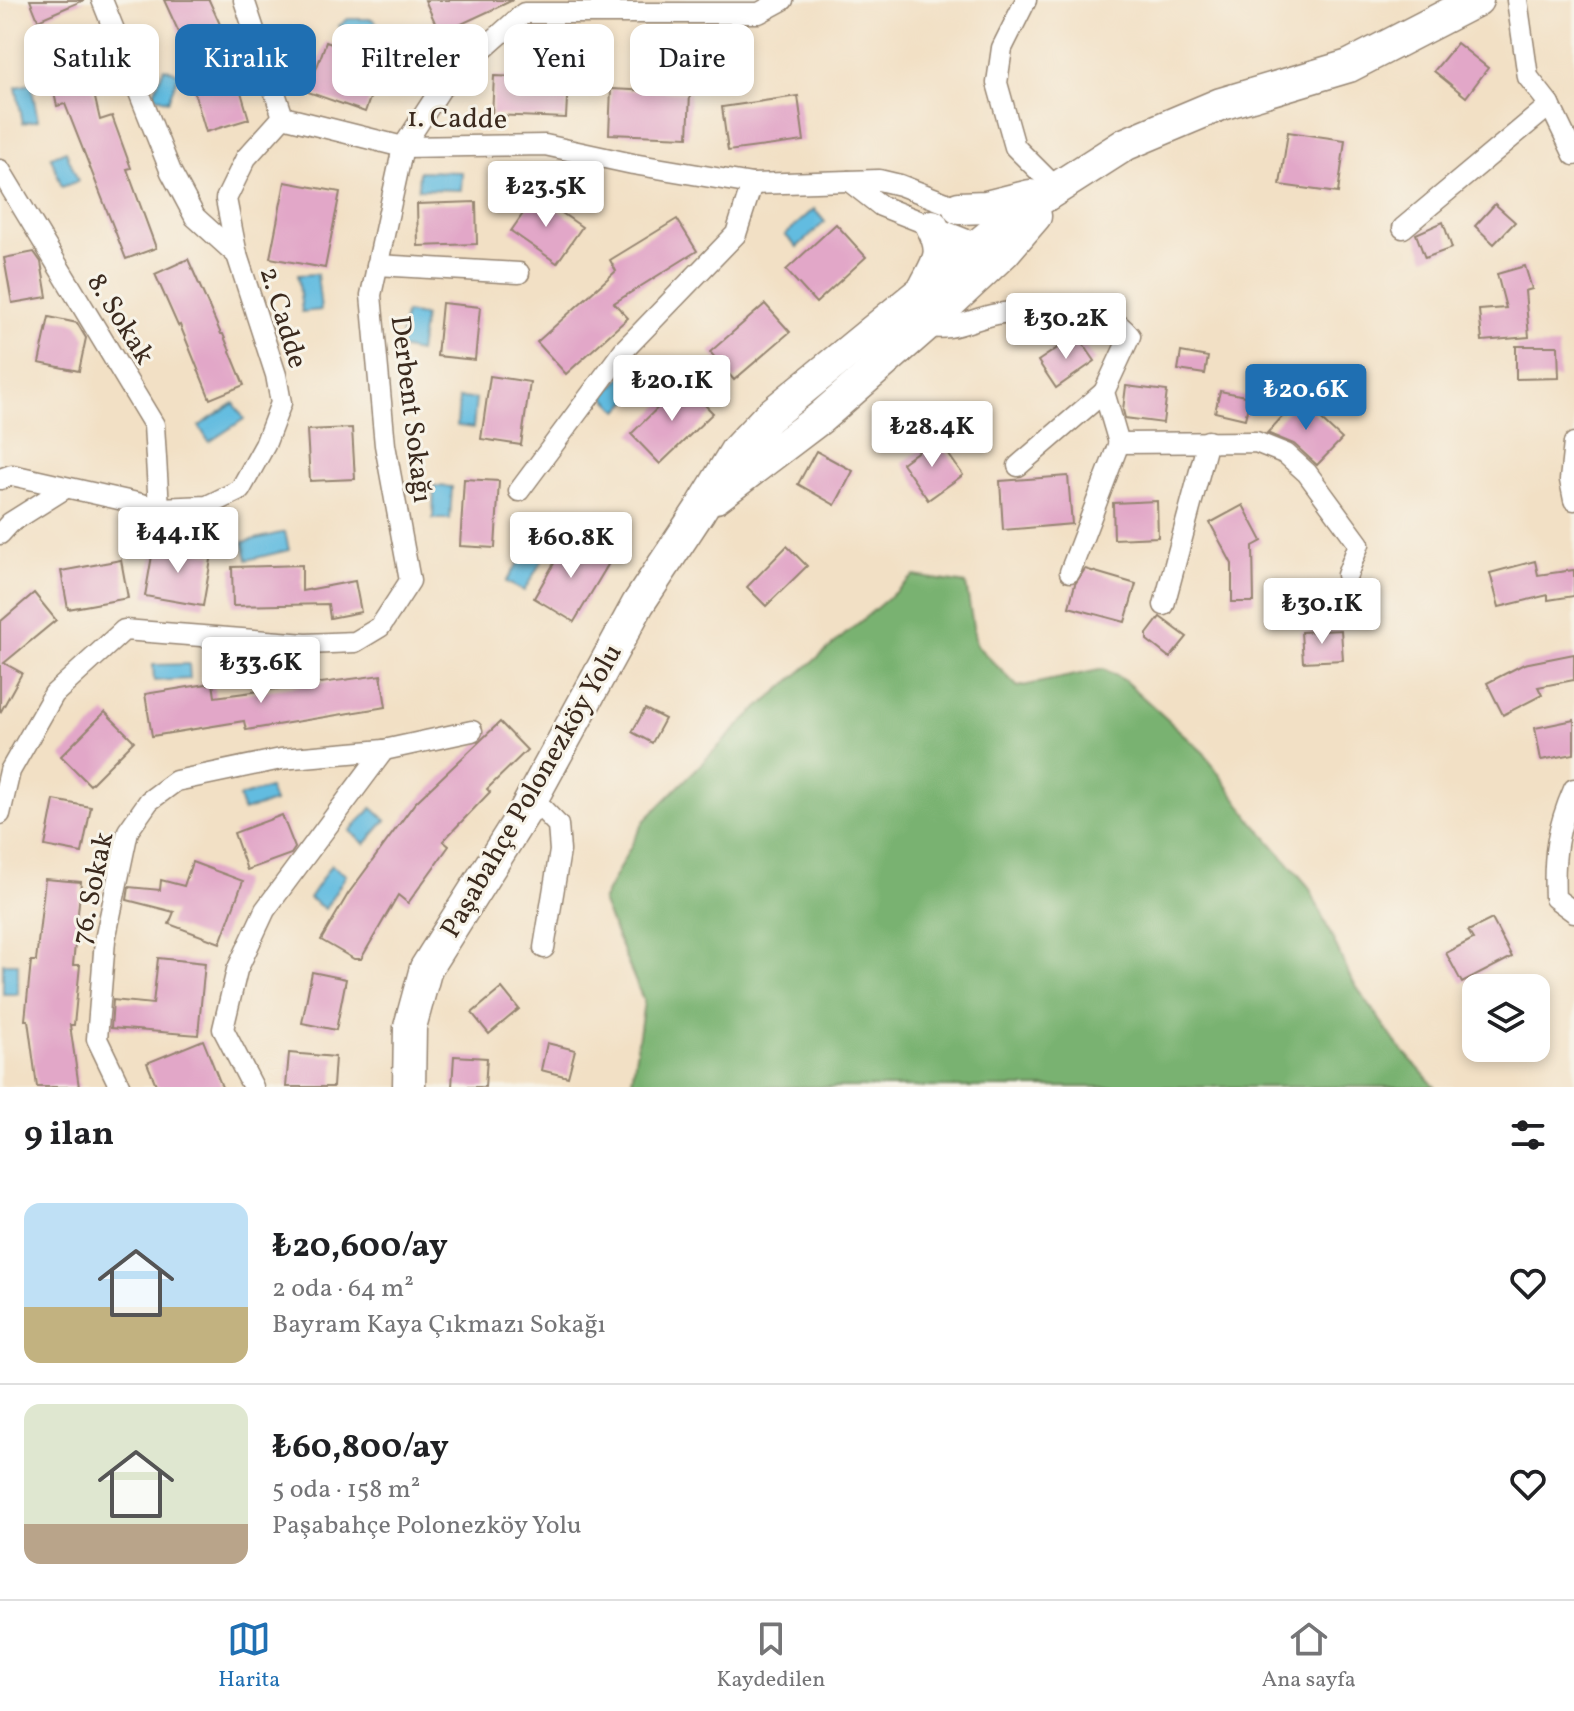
<!DOCTYPE html>
<html lang="tr">
<head>
<meta charset="utf-8">
<style>
	body { margin:0; font-family:Vollkorn,serif; background:#f2f2f2; color:#202124; height:100vh; display:flex; flex-direction:column; font-size:30px; white-space:nowrap }
	* { box-sizing:border-box; margin:0 }
	p { font-size:26px; color:#757577 }
	.icon { flex:none; width:44px; height:44px; fill:none; stroke:currentColor; stroke-width:2; stroke-linecap:round; stroke-linejoin:round }
	.map { position:relative; height:1087px; overflow:hidden }
	.side { display:flex; flex-direction:column; background:#fff; flex:1 }
	.side>* { flex:none }
	.banner { position:absolute; left:24px; top:24px; width:800px; height:72px; display:flex; gap:16px }
	.fabs { position:absolute; left:1462px; top:974px; display:grid; gap:16px }
	.fabs a { display:grid; place-items:center; width:88px; height:88px; border-radius:16px; background:#fff; box-shadow:0 4px 12px #0003; font-size:40px }
	.price { position:absolute; translate:-50% -68px; padding:0 18px; border-radius:8px; background:#fff; color:#222; font-size:26px; line-height:52px; filter:drop-shadow(0 2px 4px #0008) }
	.price::after { content:''; position:absolute; left:50%; top:48px; width:24px; height:18px; margin-left:-12px; background:inherit; clip-path:polygon(0 0,100% 0,50% 100%) }
	.price.on { background:#1f6fb2; color:#fff }
	ul { padding:0; list-style:none }
	li { display:flex; align-items:center; gap:24px; height:200px; padding:0 24px }
	li+li { border-top:2px solid #e0e0e0 }
	li span { display:grid; place-items:center; flex:none; width:224px; height:160px; border-radius:16px; color:#555 }
	li>.icon { margin-inline-start:auto }
	span .icon { width:96px; height:96px; fill:#fffc; stroke-width:1 }
	li b { font-size:34px }
	h2 { display:flex; justify-content:space-between; align-items:center; height:96px; padding:0 24px; font-size:34px }
	.tag { padding:0 28px; border-radius:16px; background:#fff; box-shadow:0 4px 12px #0003; font-size:28px; line-height:72px }
	.tag.on { background:#1f6fb2; color:#fff }
	.dock { display:flex; justify-content:space-around; align-items:center; height:112px; border-top:2px solid #e0e0e0; background:#fff; font-size:22px; color:#757577 }
	.dock a { display:grid; justify-items:center; gap:4px }
	.dock .on { color:#1f6fb2 }
	.map>svg:first-child { display:block }
	.forest { fill:#79b271; stroke:#5a6e48; stroke-width:2 }
	.water { fill:#62bce0; stroke:#4e737f; stroke-width:2 }
	.building { fill:#e2a7c8 }
	.lines { fill:none; stroke-linecap:round; stroke-linejoin:round }
	.street-casing { stroke:#968572; stroke-width:23 }
	.primary-casing { stroke:#968572; stroke-width:35 }
	.street { stroke:#fff; stroke-width:20 }
	.primary { stroke:#fff; stroke-width:32 }
	.labels { text-anchor:middle; stroke-width:6; stroke-linejoin:round; paint-order:stroke }
	.street-label { font-size:28px; fill:#3b2a1e; stroke:#f7f3e8 }
</style>
</head>
<body>
<div class="map">
<svg width="1574" height="1087" viewBox="0 0 1574 1087">
	<rect width="100%" height="100%" fill="#f7f3e8"/>
	<filter id="ink" filterUnits="userSpaceOnUse"><feTurbulence type="fractalNoise" baseFrequency=".0125" numOctaves="2"/><feDisplacementMap in="SourceGraphic" scale="16" xChannelSelector="R" yChannelSelector="G"/><feConvolveMatrix kernelMatrix="1 2 1 2 8 2 1 2 1" color-interpolation-filters="sRGB"/></filter>
	<filter id="wash" filterUnits="userSpaceOnUse"><feTurbulence type="fractalNoise" baseFrequency=".006" numOctaves="4" result="noise"/><feDisplacementMap in="SourceGraphic" scale="32" xChannelSelector="R" yChannelSelector="G"/><feGaussianBlur stdDeviation="1.8" result="paint"/><feColorMatrix in="noise" values="0 0 0 0 0 0 0 0 0 0 0 0 0 0 0 0 0 1.4 0 .05"/><feComposite in="paint" operator="in"/></filter>
	<g filter="url(#wash)">
		<rect width="100%" height="100%" fill="#f2e0c5"/>
		<path class="forest" d="M914 576 966 584 976 645 1018 687 1104 669 1124 680 1204 753 1253 822 1309 887 1351 979 1396 1043 1435 1087H631L644 1002 602 901 644 821 750 715Z"/>
		<g class="water">
			<path d="M348 19H372L381 27 382 37 372 43 356 32 345 33 339 26Z"/>
			<path d="M638 41 683 45 681 67 636 63Z"/>
			<path d="M551 44C565 44 573 47 576 61L572 67 565 61 539 63 532 57 531 51 535 46Z"/>
			<path d="M164 68 179 73 168 101 153 95Z"/>
			<path d="M31 84 38 120 23 123 16 87Z"/>
			<path d="M66 151 78 181 62 187 51 157Z"/>
			<path d="M419 171 462 172 461 190 418 189Z"/>
			<path d="M538 175 566 195 559 205 531 185Z"/>
			<path d="M814 209 825 222 797 247 785 235Z"/>
			<path d="M317 274 321 310 302 312 298 275Z"/>
			<path d="M405 313 424 316 419 352 399 348Z"/>
			<path d="M632 366 648 381 619 411 604 396Z"/>
			<path d="M459 398 476 399 473 428 457 426Z"/>
			<path d="M234 403 244 419 209 442 199 426Z"/>
			<path d="M434 486 452 487 450 519H433Z"/>
			<path d="M285 532 289 550 247 560 243 542Z"/>
			<path d="M531 544 547 552 524 591 506 582Z"/>
			<path d="M189 664 190 679 154 681 153 665Z"/>
			<path d="M269 788 274 802 243 811 239 797Z"/>
			<path d="M372 808 386 820 365 844 350 831Z"/>
			<path d="M331 865 346 875 325 909 309 898Z"/>
			<rect x="3" y="963" width="15" height="31"/>
		</g>
		<g id="blocks">
			<g class="building">
				<path d="M30 0H84L38 20Z"/>
				<path d="M164 0H209L223 31 186 48Z"/>
				<path d="M425 0H513L440 34Z"/>
				<path d="M82 41 100 120 112 116 131 168 127 169 156 248 126 259 65 104 57 106 44 50Z"/>
				<path d="M326 42 383 62 365 112 308 92Z"/>
				<path d="M1457 43 1488 68 1466 97 1434 71Z"/>
				<path d="M233 65 249 119 206 132 190 78Z"/>
				<path d="M494 76 568 79 566 118 492 115Z"/>
				<path d="M611 89 690 93 688 137 609 134Z"/>
				<path d="M798 96 804 141 728 151 722 107Z"/>
				<path d="M1288 132 1345 140 1338 193 1280 185Z"/>
				<path d="M285 182 340 192 325 268 270 258Z"/>
				<path d="M536 195 582 227 557 263 511 231Z"/>
				<path d="M476 202 477 244 418 246 417 204Z"/>
				<path d="M1495 204 1515 222 1494 244 1475 226Z"/>
				<path d="M677 219 697 251 614 303 628 318 566 374 537 342 616 271 610 260Z"/>
				<path d="M1443 222 1452 248 1425 258 1416 234Z"/>
				<path d="M836 224 866 257 816 303 786 270Z"/>
				<path d="M34 252 41 262 47 297 12 303 4 258Z"/>
				<path d="M188 259 221 334H223L244 385 210 399 180 325 178 326 155 274Z"/>
				<path d="M1525 266 1532 289 1525 291 1529 337 1482 341 1479 310 1506 308 1497 274Z"/>
				<path d="M442 303 480 307 475 360 437 356Z"/>
				<path d="M765 304 790 332 734 380 710 352Z"/>
				<path d="M49 317 77 323 86 338 79 371 39 363Z"/>
				<path d="M1077 335 1095 361 1056 388 1038 361Z"/>
				<path d="M1516 346H1558L1559 378 1516 379Z"/>
				<path d="M1181 352 1208 357 1205 374 1178 370Z"/>
				<path d="M490 376 530 382 521 445 481 439Z"/>
				<path d="M683 383 713 413 660 464 631 434Z"/>
				<path d="M1126 386 1167 391 1163 423 1125 418 1123 410Z"/>
				<path d="M1220 391 1250 397 1245 419 1215 412Z"/>
				<path d="M1299 399 1342 439 1317 465 1294 444 1267 433Z"/>
				<path d="M352 428 355 479 310 481 307 430Z"/>
				<path d="M937 438 963 475 928 500 902 463Z"/>
				<path d="M816 451 853 471 835 505 798 484Z"/>
				<path d="M1068 476 1072 524 1003 530 1000 481Z"/>
				<path d="M464 479 499 481 495 548 460 546Z"/>
				<path d="M1157 501 1158 537 1114 539 1113 503Z"/>
				<path d="M1243 505 1262 541 1253 546 1254 602H1232V564L1210 523Z"/>
				<path d="M568 539 609 563 574 622 534 598Z"/>
				<path d="M154 544 212 554 203 606 145 596Z"/>
				<path d="M787 546 807 566 766 606 747 587Z"/>
				<path d="M121 560 128 598 68 609 61 571Z"/>
				<path d="M1535 561 1538 575 1574 570V596L1548 600V595L1499 607 1490 573Z"/>
				<path d="M302 565V591L355 581 361 612 330 618 328 604 233 606 232 567Z"/>
				<path d="M1085 569 1136 584 1125 622 1069 607 1075 584Z"/>
				<path d="M34 593 56 620 4 663 22 673 0 713V622Z"/>
				<path d="M1160 617 1187 637 1170 658 1147 640V634Z"/>
				<path d="M1341 630 1343 660 1303 662 1301 632Z"/>
				<path d="M1574 654V680L1538 687 1542 695 1503 715 1487 683 1524 664Z"/>
				<path d="M381 675 386 707 246 730 244 721 152 736 145 694 213 683 215 697Z"/>
				<path d="M645 709 665 719 652 743 632 732Z"/>
				<path d="M105 712 134 741 90 785 61 756Z"/>
				<path d="M1574 720V754L1541 760 1535 728Z"/>
				<path d="M500 722 527 750 487 789 490 792 443 841 449 846 408 903 398 895 361 959H354L321 940 348 894 415 803Z"/>
				<path d="M54 800 91 807 82 853 45 846Z"/>
				<path d="M282 815 295 848 291 854 247 870 234 833Z"/>
				<path d="M192 862 243 881 220 943 169 924 174 912 127 900 129 887 160 890 161 880 184 886Z"/>
				<path d="M45 879 81 882 73 965H80L74 1025H70L79 1087H37L28 1020H25L31 961H36Z"/>
				<path d="M1492 919 1512 957 1462 983 1446 953 1473 939 1468 931Z"/>
				<path d="M158 958 205 963 198 1035 111 1028 113 1000 153 1004Z"/>
				<path d="M312 972 346 979 336 1030 302 1023Z"/>
				<path d="M502 988 519 1009 489 1034 472 1013Z"/>
				<path d="M203 1040 222 1087H157L147 1063Z"/>
				<path d="M547 1043 575 1050 568 1077 541 1070Z"/>
				<path d="M289 1053 335 1057 333 1087H286Z"/>
				<path d="M454 1056 487 1058 485 1087H452Z"/>
			</g>
		</g>
	</g>
	<g filter="url(#ink)">
		<use href="#blocks" fill-opacity="0" stroke="#968572" stroke-width="2"/>
		<g class="lines">
			<g class="street-casing">
				<g id="street">
					<path d="M102 0 171 172 195 217 237 255"/>
					<path d="M244 0 283 117 403 147 545 145 633 164 752 184 879 180 900 185 959 208 966 213"/>
					<path d="M1026 0 1002 48 997 83 1015 147 1056 188"/>
					<path d="M1517 0 1528 77 1550 105 1574 155"/>
					<path d="M0 170 154 425 159 508"/>
					<path d="M849 181 881 206 977 244"/>
					<path d="M1403 228 1550 105"/>
					<path d="M377 265 519 273"/>
					<path d="M925 326C950 332 967 321 992 315 1019 309 1084 310 1111 320 1119 324 1124 329 1130 336L1104 392 1119 443 1256 442 1286 454 1307 473 1359 544 1347 575"/>
					<path d="M1574 443 1570 480 1574 500"/>
					<path d="M1018 466 1104 392"/>
					<path d="M0 479 12 475 159 508 207 506 240 490 265 445 281 403 276 375 237 255 226 199 246 158 283 117"/>
					<path d="M519 491 623 351 736 234 752 184"/>
					<path d="M0 534 10 523 64 489"/>
					<path d="M1070 572 1119 443"/>
					<path d="M1164 605 1208 441"/>
					<path d="M1574 789C1557 828 1553 856 1555 898L1574 912"/>
					<path d="M532 798 558 825 560 851 544 948"/>
					<path d="M0 814 10 771 54 694 124 630 306 644 355 642 380 627 410 581 385 445 371 295 403 147 444 84 524 13H759L783 0"/>
					<path d="M120 1087 97 1039 105 940 128 831 149 801 176 781 281 759 384 750 472 731"/>
					<path d="M253 1087 223 1029 237 970 265 910 384 750"/>
				</g>
			</g>
			<g class="primary-casing">
				<g id="primary">
					<path d="M959 208 986 207 1030 196"/>
					<path d="M926 285C939 260 946 253 932 226"/>
					<path d="M716 497 820 418 925 326 1004 252 1035 216"/>
					<path d="M409 1087 410 1027 426 968 525 811 638 604 700 510 736 451 767 418 1015 215 1126 144 1221 104 1349 66 1477 0"/>
				</g>
			</g>
			<use href="#street" class="street"/>
			<use href="#primary" class="primary"/>
		</g>
	</g>
	<g class="labels">
		<g class="street-label">
			<text transform="translate(457 117) rotate(1)" y="10">1. Cadde</text>
			<text transform="translate(285 317) rotate(73)" y="10">2. Cadde</text>
			<text transform="translate(122 318) rotate(58)" y="10">8. Sokak</text>
			<text transform="translate(413 409) rotate(83)" y="10">Derbent Sokağı</text>
			<text transform="translate(530 790) rotate(-60)" y="10">Paşabahçe Polonezköy Yolu</text>
			<text transform="translate(91 888) rotate(-78)" y="10">76. Sokak</text>
		</g>
	</g>
</svg>
<div class="fabs">
<a><svg class="icon" aria-label="layers" viewBox="0 0 24 24"><path d="M12 4l9 5-9 5-9-5zM3 14l9 5 9-5"/></svg></a>
</div>
<b class="price" style="left:546px;top:229px">₺23.5K</b>
<b class="price" style="left:1066px;top:361px">₺30.2K</b>
<b class="price" style="left:672px;top:423px">₺20.1K</b>
<b class="price on" style="left:1306px;top:432px">₺20.6K</b>
<b class="price" style="left:932px;top:469px">₺28.4K</b>
<b class="price" style="left:178px;top:575px">₺44.1K</b>
<b class="price" style="left:571px;top:580px">₺60.8K</b>
<b class="price" style="left:1322px;top:646px">₺30.1K</b>
<b class="price" style="left:261px;top:705px">₺33.6K</b>
<div class="banner">
<a class="tag">Satılık</a>
<a class="tag on">Kiralık</a>
<a class="tag">Filtreler</a>
<a class="tag">Yeni</a>
<a class="tag">Daire</a>
</div>
</div>
<section class="side">
<h2>9 ilan<svg class="icon" aria-label="filters" viewBox="0 0 24 24"><path d="M4 7h16M4 17h16"/><circle cx="9" cy="7" r="2"/><circle cx="15" cy="17" r="2"/></svg></h2>
<ul>
<li><span style="background:linear-gradient(#bfe0f5 65%,#c2b280 0)"><svg class="icon" aria-label="home" viewBox="0 0 24 24"><path d="M3 11l9-7 9 7M6 9v11h12V9"/></svg></span><div><b>₺20,600/ay</b><p>2 oda · 64 m²</p><p>Bayram Kaya Çıkmazı Sokağı</p></div><svg class="icon" aria-label="heart" viewBox="0 0 24 24"><path d="M12 20l-8-8c-3-5 5-10 8-4 3-6 11-1 8 4z"/></svg></li>
<li><span style="background:linear-gradient(#dfe7d0 75%,#b9a48a 0)"><svg class="icon" aria-label="home" viewBox="0 0 24 24"><path d="M3 11l9-7 9 7M6 9v11h12V9"/></svg></span><div><b>₺60,800/ay</b><p>5 oda · 158 m²</p><p>Paşabahçe Polonezköy Yolu</p></div><svg class="icon" aria-label="heart" viewBox="0 0 24 24"><path d="M12 20l-8-8c-3-5 5-10 8-4 3-6 11-1 8 4z"/></svg></li>
</ul>
</section>
<nav class="dock">
<a class="on"><svg class="icon" aria-label="map" viewBox="0 0 24 24"><path d="M3 6l6-2 6 2 6-2v14l-6 2-6-2-6 2zM9 4v14M15 6v14"/></svg>Harita</a>
<a><svg class="icon" aria-label="saved" viewBox="0 0 24 24"><path d="M7 4h10v16l-5-4-5 4z"/></svg>Kaydedilen</a>
<a><svg class="icon" aria-label="home" viewBox="0 0 24 24"><path d="M3 11l9-7 9 7M6 9v11h12V9"/></svg>Ana sayfa</a>
</nav>
</body>
</html>
